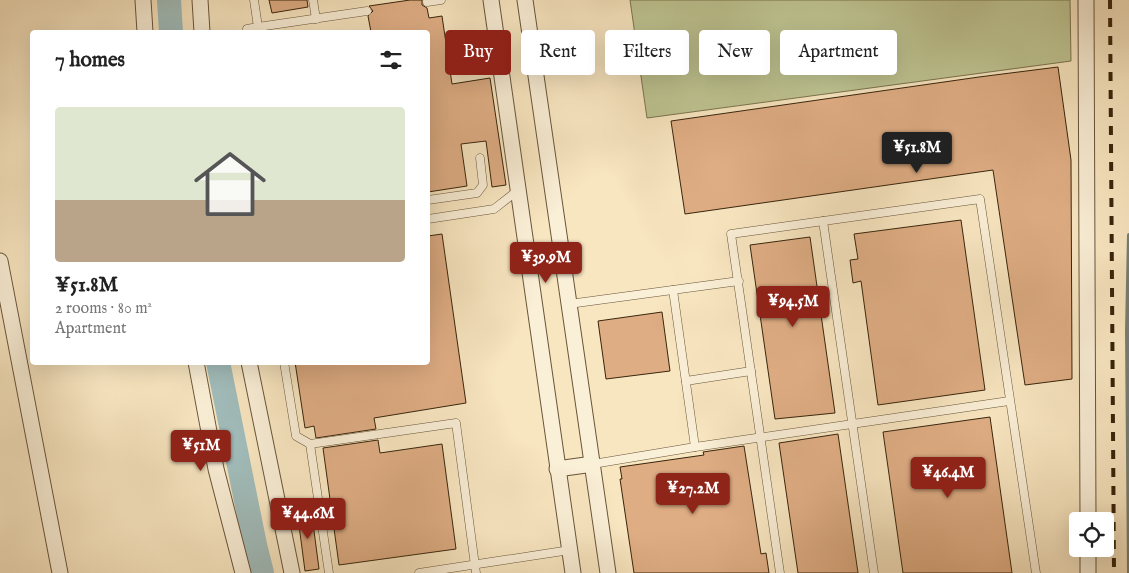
<!DOCTYPE html>
<html lang="en">
<head>
<meta charset="utf-8">
<style>
	body { margin:0; font-family:"IM FELL English",serif; background:#f6f6f6; color:#222; height:100vh; display:flex; flex-direction:column; font-size:19px; white-space:nowrap }
	* { box-sizing:border-box; margin:0 }
	p { font-size:16px; color:#767676 }
	.icon { flex:none; width:28px; height:28px; fill:none; stroke:currentColor; stroke-width:2; stroke-linecap:round; stroke-linejoin:round }
	.map { position:relative; flex:1; overflow:hidden }
	.panel { position:absolute; left:30px; top:30px; width:400px; height:335px; display:flex; flex-direction:column; background:#fff; border-radius:5px; box-shadow:0 5px 20px #0002 }
	.panel>* { flex:none }
	.hud { position:absolute; left:445px; top:30px; width:475px; height:45px; display:flex; gap:10px }
	.fabs { position:absolute; left:1069px; top:512px; display:grid; gap:10px }
	.fabs a { display:grid; place-items:center; width:45px; height:45px; border-radius:5px; background:#fff; box-shadow:0 5px 20px #0002; font-size:25px }
	.price { position:absolute; translate:-50% -42px; padding:0 11px; border-radius:5px; background:#8f2418; color:#fff; font-size:16px; line-height:32px; filter:drop-shadow(0 1px 2px #0008) }
	.price::after { content:''; position:absolute; left:50%; top:30px; width:15px; height:11px; margin-left:-8px; background:inherit; clip-path:polygon(0 0,100% 0,50% 100%) }
	.price.selected { background:#222; color:#fff }
	ul { padding:0; list-style:none }
	li { display:grid; align-content:center; gap:10px; height:265px; padding:0 25px }
	li span { display:grid; place-items:center; height:155px; border-radius:5px; color:#555 }
	li>.icon { margin-inline-start:auto }
	span .icon { width:90px; height:90px; fill:#fffc; stroke-width:1 }
	li b { font-size:21px }
	h2 { display:flex; justify-content:space-between; align-items:center; height:60px; padding:0 25px; font-size:21px }
	.chip { padding:0 18px; border-radius:5px; background:#fff; box-shadow:0 5px 20px #0002; font-size:18px; line-height:45px }
	.chip.selected { background:#8f2418; color:#fff }
	.map>svg:first-child { display:block }
	.green { fill:#bec492; stroke:#7b744f }
	.lines { fill:none; stroke-linecap:round; stroke-linejoin:round }
	.stream { stroke:#778076; stroke-width:4 }
	.river { stroke:#a1bdbc; stroke-width:24 }
	.building { fill:#dfad84; stroke:#38250c }
	.lane-casing { stroke:#685539; stroke-width:9 }
	.street-casing { stroke:#685539; stroke-width:17 }
	.lane { stroke:#faefd7; stroke-width:8 }
	.street { stroke:#faefd7; stroke-width:15 }
	.rail { stroke:#38250c; stroke-width:4; stroke-dasharray:9 9; stroke-linecap:butt }
</style>
</head>
<body>
<div class="map">
<svg width="1129" height="573" viewBox="0 0 1129 573">
	<rect width="100%" height="100%" fill="#f8e6c1"/>
	<filter id="stains"><feTurbulence type="fractalNoise" baseFrequency=".004" numOctaves="4"/><feColorMatrix values="0 0 0 0 .2 0 0 0 0 .09 0 0 0 0 .02 0 0 0 .5 -.17"/></filter>
	<radialGradient id="worn" r=".72"><stop offset=".6" stop-color="#630" stop-opacity="0"/><stop offset="1" stop-color="#630" stop-opacity=".3"/></radialGradient>
	<path class="green" d="M630 0H1070L1071 61 647 118Z"/>
	<g class="lines">
		<path class="stream" d="M1129 573 1127 331 1129 235"/>
		<g class="river">
			<path d="M169 0 171 32"/>
			<path d="M218 362 255 545 262 573"/>
		</g>
	</g>
	<g class="building">
		<path d="M269 0H307L308 7 272 13Z"/>
		<path d="M410 0H422V5L427 8 429 18 442 16 452 84 490 78 506 185 492 187 486 141 461 144 467 186 428 192V32H371L368 16 373 11 369 6Z"/>
		<path d="M1058 67 1071 160 1072 379 1025 385 993 170 685 214 671 121 979 77Z"/>
		<path d="M961 220 985 390 878 405 861 281 853 283 850 260 858 259 854 234Z"/>
		<path d="M442 234 466 403 374 418 376 429 316 438 314 426 305 428 295 362H428V236Z"/>
		<path d="M810 237 835 413 775 419 750 245Z"/>
		<path d="M662 312 670 371 606 379 598 321Z"/>
		<path d="M990 417 1012 573H903L883 432Z"/>
		<path d="M838 434 858 573H798L779 443Z"/>
		<path d="M378 440 380 453 442 444 456 549 339 565 323 448Z"/>
		<path d="M744 446 761 554 766 553 769 573H634L620 479H622L620 467 704 455 703 452Z"/>
		<path d="M311 508 319 569 305 571 297 510Z"/>
	</g>
	<g class="lines">
		<g class="lane-casing">
			<g id="lane">
				<path d="M254 0 258 27"/>
				<path d="M313 0 316 19"/>
				<path d="M427 2 441 0"/>
				<path d="M247 32V29L258 27 367 11"/>
				<path d="M428 200 477 193 483 185 480 158"/>
				<path d="M428 219 494 209 517 191"/>
				<path d="M823 221 874 573"/>
				<path d="M673 290 695 447"/>
				<path d="M569 304 739 281"/>
				<path d="M284 362 296 436 310 444 329 573"/>
				<path d="M686 381 751 371"/>
				<path d="M310 444 456 423 476 573"/>
				<path d="M593 464 695 447 1009 401"/>
				<path d="M419 573 570 550"/>
				<path d="M780 573 731 234 980 199 1036 573"/>
			</g>
		</g>
		<g class="street-casing">
			<g id="street">
				<path d="M143 0 145 32"/>
				<path d="M200 0 202 32"/>
				<path d="M491 0 573 573"/>
				<path d="M525 0 608 573"/>
				<path d="M1086 0 1088 521"/>
				<path d="M0 261 60 573"/>
				<path d="M196 362 216 469 243 573"/>
				<path d="M249 362 292 573"/>
				<path d="M557 469 593 464"/>
				<path d="M1088 549V573"/>
			</g>
		</g>
		<use href="#lane" class="lane"/>
		<use href="#street" class="street"/>
		<path class="rail" d="M1110 0 1114 573"/>
	</g>
	<rect width="100%" height="100%" filter="url(#stains)"/>
	<rect width="100%" height="100%" fill="url(#worn)"/>
</svg>
<div class="fabs">
<a><svg class="icon" aria-label="locate" viewBox="0 0 24 24"><circle cx="12" cy="12" r="6"/><path d="M12 2v4M12 18v4M2 12h4M18 12h4"/></svg></a>
</div>
<b class="price selected" style="left:917px;top:174px">¥51.8M</b>
<b class="price" style="left:546px;top:284px">¥39.9M</b>
<b class="price" style="left:793px;top:328px">¥94.5M</b>
<b class="price" style="left:201px;top:472px">¥51M</b>
<b class="price" style="left:948px;top:499px">¥46.4M</b>
<b class="price" style="left:693px;top:515px">¥27.2M</b>
<b class="price" style="left:308px;top:540px">¥44.6M</b>
<div class="hud">
<a class="chip selected">Buy</a>
<a class="chip">Rent</a>
<a class="chip">Filters</a>
<a class="chip">New</a>
<a class="chip">Apartment</a>
</div>
<section class="panel">
<h2>7 homes<svg class="icon" aria-label="filters" viewBox="0 0 24 24"><path d="M4 7h16M4 17h16"/><circle cx="9" cy="7" r="2"/><circle cx="15" cy="17" r="2"/></svg></h2>
<ul>
<li><span style="background:linear-gradient(#dfe7d0 60%,#b9a48a 0)"><svg class="icon" aria-label="home" viewBox="0 0 24 24"><path d="M3 11l9-7 9 7M6 9v11h12V9"/></svg></span><div><b>¥51.8M</b><p>2 rooms · 80 m²</p><p>Apartment</p></div></li>
</ul>
</section>
</div>
</body>
</html>
